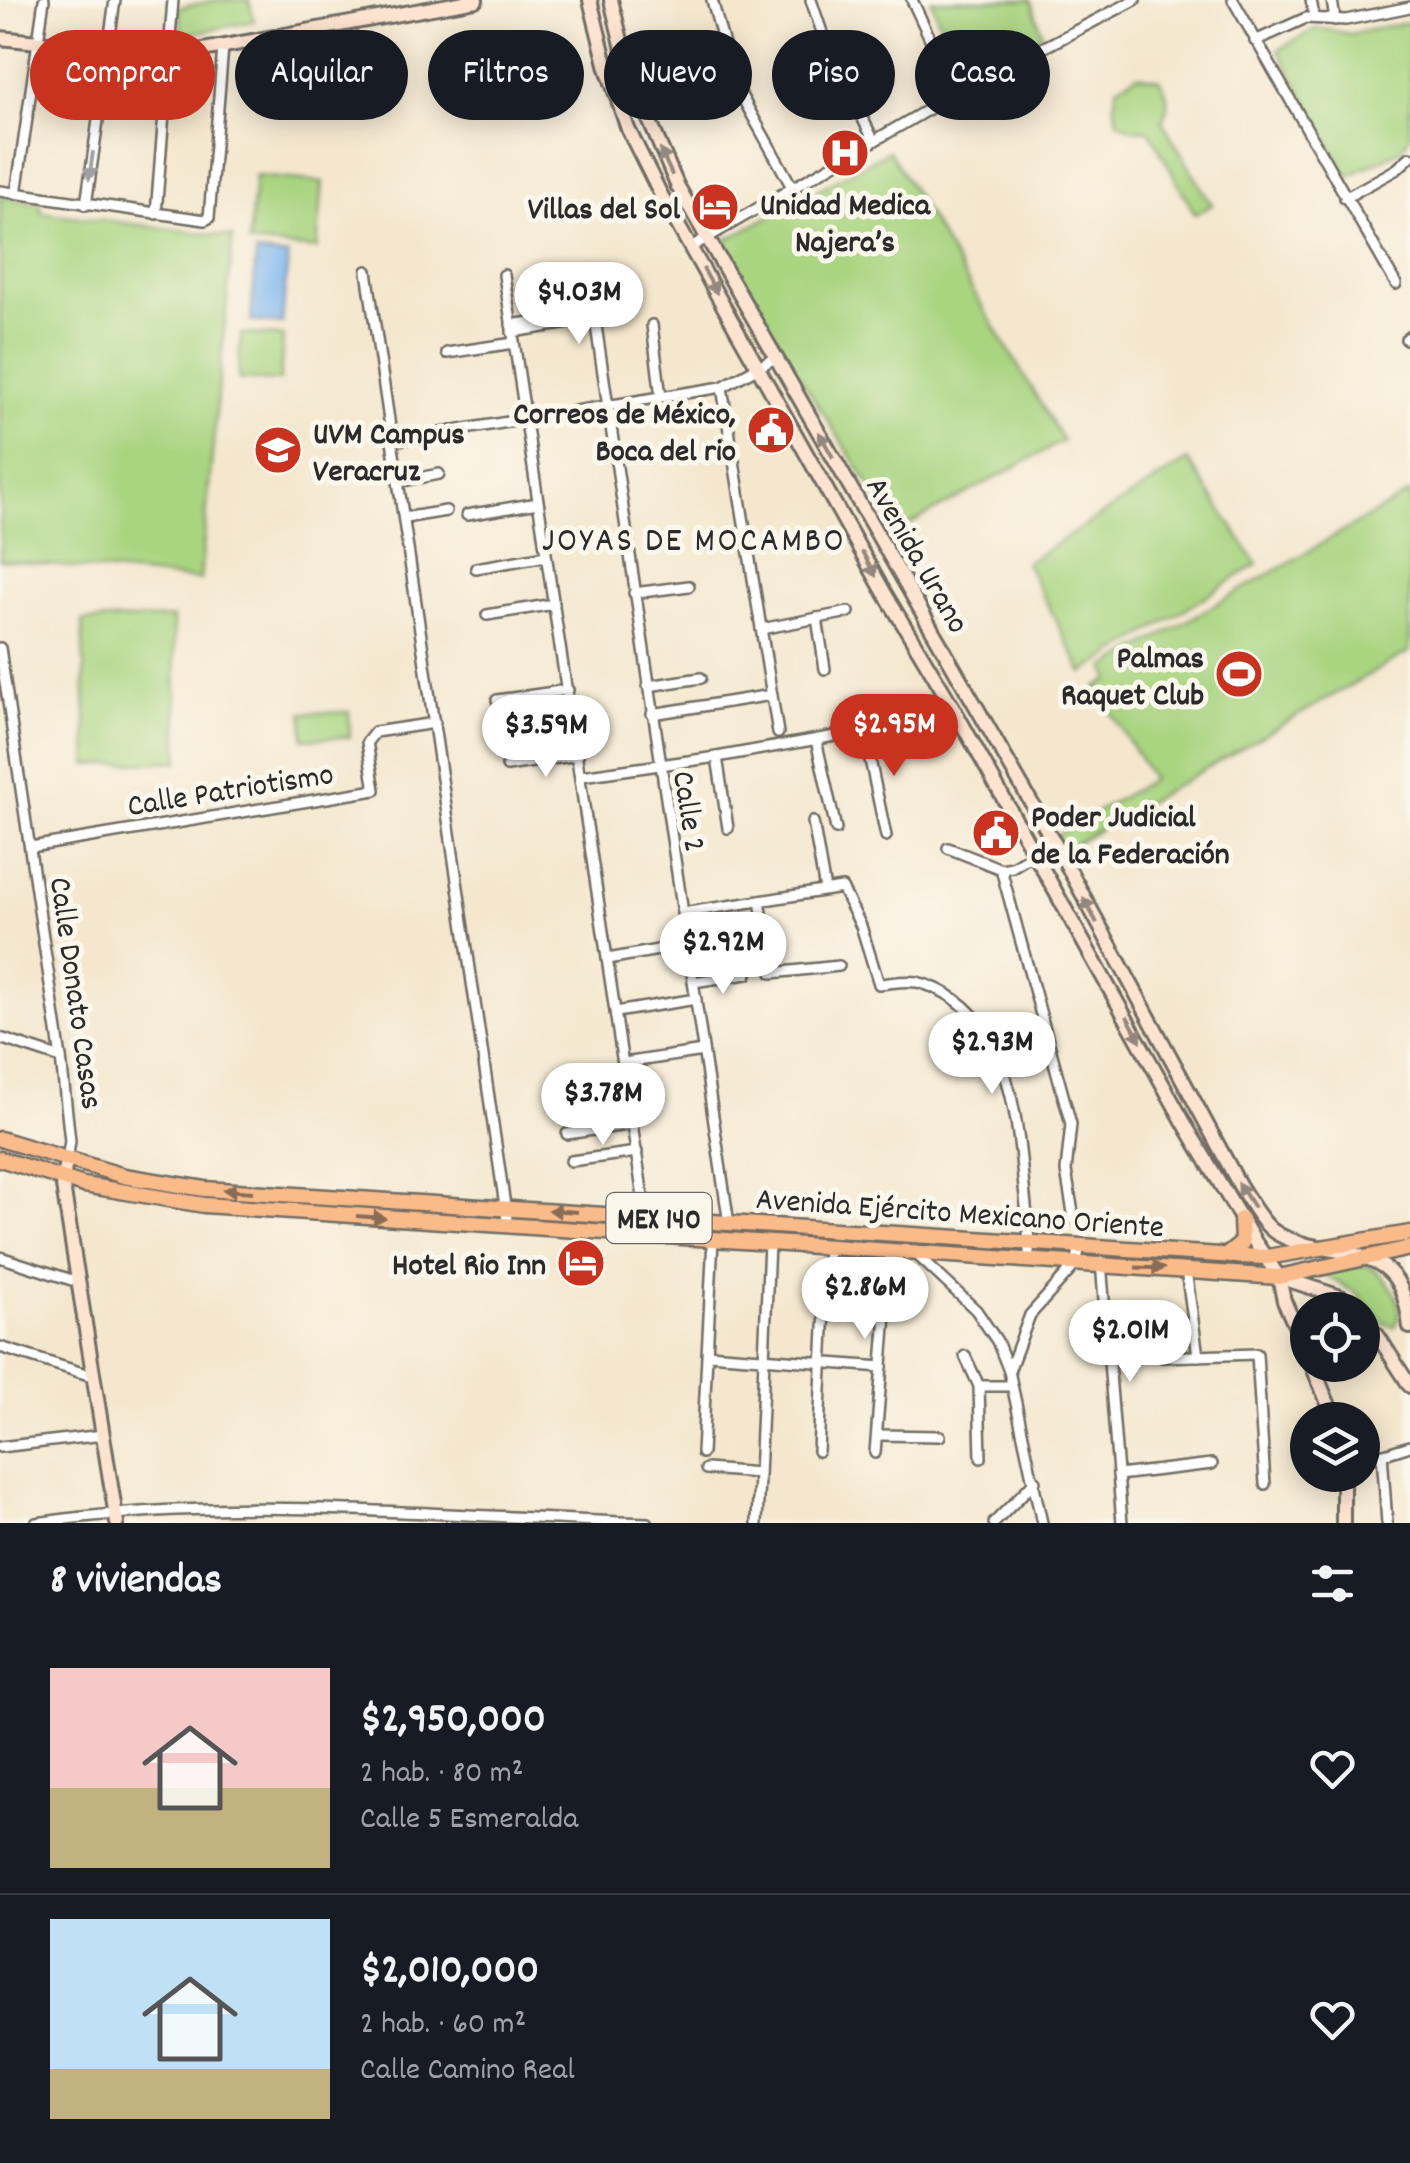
<!DOCTYPE html>
<html lang="es">
<head>
<meta charset="utf-8">
<style>
	body { margin:0; font-family:Dekko,sans-serif; background:#20242c; color:#f1f3f6; height:100vh; display:flex; flex-direction:column; font-size:38px; white-space:nowrap }
	* { box-sizing:border-box; margin:0 }
	p { font-size:32px; color:#9ea1a6 }
	.icon { flex:none; width:55px; height:55px; fill:none; stroke:currentColor; stroke-width:2; stroke-linecap:round; stroke-linejoin:round }
	.map { position:relative; height:1523px; overflow:hidden }
	.panel { display:flex; flex-direction:column; background:#171b24; flex:1 }
	.panel>* { flex:none }
	.guide { position:absolute; left:30px; top:30px; width:1350px; height:90px; display:flex; gap:20px }
	.tools { position:absolute; left:1290px; top:1292px; display:grid; gap:20px }
	.tools a { display:grid; place-items:center; width:90px; height:90px; border-radius:50%; background:#171b24; box-shadow:0 5px 25px #0003; font-size:50px }
	.price { position:absolute; translate:-50% -85px; padding:0 22px; border-radius:35px; background:#fff; color:#222; font-size:32px; line-height:65px; filter:drop-shadow(0 2px 5px #0008) }
	.price::after { content:''; position:absolute; left:50%; top:60px; width:30px; height:22px; margin-left:-15px; background:inherit; clip-path:polygon(0 0,100% 0,50% 100%) }
	.price.active { background:#c8321e; color:#fff }
	ul { padding:0; list-style:none }
	li { display:flex; align-items:center; gap:30px; height:250px; padding:0 50px }
	li+li { border-top:2px solid #363941 }
	li span { display:grid; place-items:center; flex:none; width:280px; height:200px; border-radius:0px; color:#555 }
	li>.icon { margin-inline-start:auto }
	span .icon { width:120px; height:120px; fill:#fffc; stroke-width:1 }
	li b { font-size:42px }
	h2 { display:flex; justify-content:space-between; align-items:center; height:120px; padding:0 50px; font-size:42px }
	.pill { padding:0 35px; border-radius:45px; background:#171b24; box-shadow:0 5px 25px #0003; font-size:35px; line-height:90px }
	.pill.active { background:#c8321e; color:#fff }
	.map>svg:first-child { display:block }
	.green { fill:#a9d480; stroke:#6a8056; stroke-width:2.5 }
	.water { fill:#7db6ee; stroke:#54708c; stroke-width:2.5 }
	.lines { fill:none; stroke-linecap:round; stroke-linejoin:round }
	.street-casing { stroke:#716d64; stroke-width:14 }
	.secondary-casing { stroke:#716d64; stroke-width:18 }
	.primary-casing { stroke:#716d64; stroke-width:19 }
	.street { stroke:#fff; stroke-width:9 }
	.secondary { stroke:#fde4d1; stroke-width:12 }
	.primary { stroke:#fabb8b; stroke-width:14 }
	.oneway { fill:#94887e }
	.oneway2 { fill:#a0a0a0 }
	.oneway3 { fill:#886c56 }
	.labels { text-anchor:middle; stroke-width:10; stroke-linejoin:round; paint-order:stroke }
	.shield { fill:#fbf7ec; stroke:#696865; stroke-width:2.5 }
	.shield-label { font-size:30px; font-weight:bold; fill:#2b2b2b }
	.poi-label { font-size:32px; font-weight:bold; fill:#2b2b2b; stroke:#fbf7ec; text-anchor:end }
	.street-label { font-size:32px; fill:#2b2b2b; stroke:#fbf7ec }
	.neighbourhood-label { font-size:35px; letter-spacing:2.5px; fill:#2b2b2b; stroke:#fbf7ec }
</style>
</head>
<body>
<div class="map">
<svg width="1410" height="1523" viewBox="0 0 1410 1523">
	<rect width="100%" height="100%" fill="#fbf7ec"/>
	<filter id="ink" filterUnits="userSpaceOnUse"><feTurbulence type="fractalNoise" baseFrequency=".01" numOctaves="2"/><feDisplacementMap in="SourceGraphic" scale="20" xChannelSelector="R" yChannelSelector="G"/><feConvolveMatrix kernelMatrix="1 2 1 2 8 2 1 2 1" color-interpolation-filters="sRGB"/></filter>
	<filter id="wash" filterUnits="userSpaceOnUse"><feTurbulence type="fractalNoise" baseFrequency=".0048" numOctaves="4" result="noise"/><feDisplacementMap in="SourceGraphic" scale="40" xChannelSelector="R" yChannelSelector="G"/><feGaussianBlur stdDeviation="2.25" result="paint"/><feColorMatrix in="noise" values="0 0 0 0 0 0 0 0 0 0 0 0 0 0 0 0 0 1.4 0 .05"/><feComposite in="paint" operator="in"/></filter>
	<g filter="url(#wash)">
		<rect width="100%" height="100%" fill="#f4e7ce"/>
		<g class="green">
			<path d="M216 0H249L254 21 183 35 178 8Z"/>
			<path d="M931 0H1031L1042 34 962 79Z"/>
			<path d="M1410 22V136L1401 150 1348 176 1278 50 1317 28 1350 34Z"/>
			<path d="M1137 75 1159 79C1169 93 1170 105 1162 121L1212 205 1195 214 1149 130 1132 129 1118 121 1114 104 1117 87Z"/>
			<path d="M889 151 1063 441 899 530 715 246Z"/>
			<path d="M255 176 323 182 317 249 249 243Z"/>
			<path d="M0 197 41 203V212L233 237 200 580 0 560Z"/>
			<path d="M241 334 283 336 280 381 238 379Z"/>
			<path d="M1188 460 1257 564 1083 673 1026 563Z"/>
			<path d="M1410 493V651L1064 850 1056 836 1152 779 1096 688 1111 679 1105 668Z"/>
			<path d="M173 618 179 761 88 765 82 621Z"/>
			<path d="M349 712 350 737 304 739 303 713Z"/>
			<path d="M1363 1264C1385 1274 1410 1302 1394 1327L1382 1322 1358 1294 1321 1273Z"/>
		</g>
		<path class="water" d="M256 253 288 256 282 324 251 321Z"/>
	</g>
	<g filter="url(#ink)">
		<g class="lines">
			<g class="street-casing">
				<g id="street">
					<path d="M712 0 728 60 742 97 792 187"/>
					<path d="M811 0 828 50 874 141"/>
					<path d="M912 0 934 47 960 91"/>
					<path d="M1233 0 1396 284"/>
					<path d="M1311 0 1314 17"/>
					<path d="M1332 0 1335 20"/>
					<path d="M1255 41 1306 18 1346 20 1410 7"/>
					<path d="M0 191 205 220 209 218 223 47"/>
					<path d="M16 194 44 0"/>
					<path d="M1345 198 1397 169 1410 157"/>
					<path d="M86 205 115 0"/>
					<path d="M156 214 173 0"/>
					<path d="M691 247 960 91 1135 0"/>
					<path d="M367 271 508 1226"/>
					<path d="M504 275 646 1217"/>
					<path d="M590 285 729 1224"/>
					<path d="M511 325 594 312"/>
					<path d="M652 325 661 397"/>
					<path d="M512 332 595 319"/>
					<path d="M1406 339 1410 336"/>
					<path d="M447 353 514 343"/>
					<path d="M722 387 778 733"/>
					<path d="M392 441 722 387 777 357"/>
					<path d="M398 482 439 474"/>
					<path d="M467 515 538 503"/>
					<path d="M404 518 446 511"/>
					<path d="M476 568 546 556"/>
					<path d="M634 593 689 586"/>
					<path d="M487 615 554 604"/>
					<path d="M817 618 825 669"/>
					<path d="M761 629 849 612"/>
					<path d="M0 648 61 1058 70 1141 67 1160"/>
					<path d="M648 686 701 678"/>
					<path d="M497 700 568 690"/>
					<path d="M652 714 772 695"/>
					<path d="M864 731 886 836"/>
					<path d="M816 740 836 829"/>
					<path d="M505 751 576 740"/>
					<path d="M717 757 728 828"/>
					<path d="M507 766 578 755"/>
					<path d="M581 776 717 757 908 723 923 720 951 704"/>
					<path d="M813 822 825 890"/>
					<path d="M1054 843 1027 858 1038 859 1057 849"/>
					<path d="M31 847 375 790 367 742 375 732 435 723"/>
					<path d="M948 848 1001 869 1012 867 1027 858"/>
					<path d="M1001 869 1071 1124 1066 1171 1074 1219"/>
					<path d="M760 901 772 973 839 966"/>
					<path d="M682 913 842 888 861 926 879 984C891 983 905 980 917 982 1001 1003 1015 1097 1022 1169 1025 1200 1030 1230 1029 1261"/>
					<path d="M608 959 686 945"/>
					<path d="M693 982 747 974"/>
					<path d="M616 1012 696 999"/>
					<path d="M0 1038 61 1058"/>
					<path d="M624 1063 703 1051"/>
					<path d="M559 1088 626 1077"/>
					<path d="M567 1134 633 1124"/>
					<path d="M571 1161 637 1152"/>
					<path d="M916 1254 976 1310 997 1341 1009 1371 1042 1523"/>
					<path d="M0 1257 78 1282"/>
					<path d="M1101 1262 1122 1523"/>
					<path d="M1186 1270 1198 1356"/>
					<path d="M0 1347 92 1376"/>
					<path d="M708 1354 882 1367"/>
					<path d="M965 1356 979 1386 981 1458"/>
					<path d="M1162 1357 1257 1354 1265 1484"/>
					<path d="M1009 1371 1030 1315 1076 1264 1080 1246"/>
					<path d="M979 1386H1011"/>
					<path d="M877 1435 940 1436"/>
					<path d="M0 1447 103 1435"/>
					<path d="M818 1451 828 1247"/>
					<path d="M702 1453 713 1239"/>
					<path d="M875 1453 891 1251"/>
					<path d="M1382 1454 1387 1523"/>
					<path d="M1362 1461 1410 1446"/>
					<path d="M706 1469 759 1473"/>
					<path d="M1118 1475 1212 1464"/>
					<path d="M36 1523C236 1493 446 1517 648 1523"/>
					<path d="M757 1523 769 1243"/>
					<path d="M994 1523 1035 1481"/>
				</g>
			</g>
			<g class="secondary-casing">
				<g id="secondary">
					<path d="M590 0 607 68 628 129 661 195 884 592 951 704 1187 1128 1255 1242 1279 1277 1341 1297 1353 1310"/>
					<path d="M611 0 629 73 677 185 1063 858 1240 1186C1250 1201 1259 1219 1272 1230 1282 1238 1296 1242 1308 1245 1370 1258 1402 1255 1410 1327"/>
					<path d="M0 38 170 56 476 0"/>
					<path d="M67 1160 62 1180 117 1523"/>
					<path d="M1279 1277 1284 1301 1308 1354"/>
					<path d="M1362 1320 1378 1336 1410 1386"/>
					<path d="M1312 1365 1335 1420"/>
					<path d="M1343 1523V1475"/>
				</g>
			</g>
			<g class="primary-casing">
				<g id="primary">
					<path d="M0 1139 124 1176 205 1189 1236 1256 1267 1257 1410 1233"/>
					<path d="M0 1159 84 1185 204 1205 1279 1277 1410 1248"/>
					<path d="M1227 1255 1242 1243 1241 1219"/>
				</g>
			</g>
			<use href="#street" class="street"/>
			<use href="#secondary" class="secondary"/>
			<use href="#primary" class="primary"/>
		</g>
		<defs><path id="oneway-solid" d="M-6-.8H1V-3.2L6.5 0L1 3.2V.8H-6Z" transform="scale(2.5)"/></defs>
		<g class="oneway">
			<use href="#oneway-solid" transform="translate(666 162) rotate(-115)"/>
			<use href="#oneway-solid" transform="translate(710 281) rotate(61)"/>
			<use href="#oneway-solid" transform="translate(826 445) rotate(-119)"/>
			<use href="#oneway-solid" transform="translate(869 564) rotate(61)"/>
			<use href="#oneway-solid" transform="translate(1090 910) rotate(-118)"/>
			<use href="#oneway-solid" transform="translate(1134 1029) rotate(61)"/>
			<use href="#oneway-solid" transform="translate(1246 1195) rotate(-122)"/>
		</g>
		<use class="oneway2" href="#oneway-solid" transform="translate(91 166) rotate(98)"/>
		<g class="oneway3">
			<use href="#oneway-solid" transform="translate(238 1191) rotate(-176)"/>
			<use href="#oneway-solid" transform="translate(563 1211) rotate(-176)"/>
			<use href="#oneway-solid" transform="translate(371 1217) rotate(4)"/>
			<use href="#oneway-solid" transform="translate(1150 1268) rotate(2)"/>
		</g>
	</g>
	<defs>
		<g id="hospital-disc" transform="scale(2.5)"><circle r="9.5" fill="#c8321e" stroke="#fbf7ec"/><path d="M-5-5h3v3.5h4V-5h3V5h-3V1.5h-4V5h-3Z" fill="#fff"/></g>
		<g id="hotel-disc" transform="scale(2.5)"><circle r="9.5" fill="#c8321e" stroke="#fbf7ec"/><path d="M-6-4.5h1.5V1H6V5H4.5V3h-9V5H-6ZM-4 0a1.8 1.8 0 1 1 3.6 0ZM.5 0V-2.5h3Q6-2.5 6 0Z" fill="#fff"/></g>
		<g id="civic-disc" transform="scale(2.5)"><circle r="9.5" fill="#c8321e" stroke="#fbf7ec"/><path d="M-.6-6.5H3V-4.5H.6V-3L4-1V1h2V6H-6V1h2V-1L-.6-3ZM-1.2 2.5V6h2.4V2.5Z" fill="#fff"/></g>
		<g id="university-disc" transform="scale(2.5)"><circle r="9.5" fill="#c8321e" stroke="#fbf7ec"/><path d="M0-5L7-2L0 1L-7-2ZM-4 1L0 2.5L4 1V4Q0 6-4 4Z" fill="#fff"/></g>
		<g id="stadium-disc" transform="scale(2.5)"><circle r="9.5" fill="#c8321e" stroke="#fbf7ec"/><path d="M0-5a6.5 5 0 1 0 0 10a6.5 5 0 1 0 0-10ZM-3.5-1.8h7v3.6h-7Z" fill="#fff"/></g>
	</defs>
	<g fill-rule="evenodd">
		<use href="#hospital-disc" x="845" y="153"/>
		<use href="#hotel-disc" x="715" y="207"/>
		<use href="#civic-disc" x="771" y="430"/>
		<use href="#university-disc" x="278" y="450"/>
		<use href="#stadium-disc" x="1239" y="674"/>
		<use href="#civic-disc" x="996" y="833"/>
		<use href="#hotel-disc" x="581" y="1263"/>
	</g>
	<g class="labels">
		<rect class="shield" x="606.5" y="1193" width="105" height="50" rx="8"/>
		<g class="shield-label">
			<text x="659" y="1228">MEX 140</text>
		</g>
		<g class="poi-label">
			<text x="845" y="214" text-anchor="middle">Unidad Medica<tspan x="845" dy="37">Najera’s</tspan></text>
			<text x="680" y="218">Villas del Sol</text>
			<text x="736" y="423">Correos de México,<tspan x="736" dy="37">Boca del rio</tspan></text>
			<text x="313" y="443" text-anchor="start">UVM Campus<tspan x="313" dy="37">Veracruz</tspan></text>
			<text x="1204" y="667">Palmas<tspan x="1204" dy="37">Raquet Club</tspan></text>
			<text x="1031" y="826" text-anchor="start">Poder Judicial<tspan x="1031" dy="37">de la Federación</tspan></text>
			<text x="546" y="1274">Hotel Rio Inn</text>
		</g>
		<g class="street-label">
			<text transform="translate(919 554) rotate(60)" y="11">Avenida Urano</text>
			<text transform="translate(230 788) rotate(-9)" y="11">Calle Patriotismo</text>
			<text transform="translate(691 811) rotate(81)" y="11">Calle 2</text>
			<text transform="translate(78 993) rotate(82)" y="11">Calle Donato Casas</text>
			<text transform="translate(960 1211) rotate(4)" y="11">Avenida Ejército Mexicano Oriente</text>
		</g>
		<g class="neighbourhood-label">
			<text x="694" y="550">JOYAS DE MOCAMBO</text>
		</g>
	</g>
</svg>
<div class="tools">
<a><svg class="icon" aria-label="locate" viewBox="0 0 24 24"><circle cx="12" cy="12" r="6"/><path d="M12 2v4M12 18v4M2 12h4M18 12h4"/></svg></a>
<a><svg class="icon" aria-label="layers" viewBox="0 0 24 24"><path d="M12 4l9 5-9 5-9-5zM3 14l9 5 9-5"/></svg></a>
</div>
<b class="price" style="left:579px;top:347px">$4.03M</b>
<b class="price active" style="left:894px;top:779px">$2.95M</b>
<b class="price" style="left:546px;top:780px">$3.59M</b>
<b class="price" style="left:723px;top:997px">$2.92M</b>
<b class="price" style="left:992px;top:1097px">$2.93M</b>
<b class="price" style="left:603px;top:1148px">$3.78M</b>
<b class="price" style="left:865px;top:1342px">$2.86M</b>
<b class="price" style="left:1130px;top:1385px">$2.01M</b>
<div class="guide">
<a class="pill active">Comprar</a>
<a class="pill">Alquilar</a>
<a class="pill">Filtros</a>
<a class="pill">Nuevo</a>
<a class="pill">Piso</a>
<a class="pill">Casa</a>
</div>
</div>
<section class="panel">
<h2>8 viviendas<svg class="icon" aria-label="filters" viewBox="0 0 24 24"><path d="M4 7h16M4 17h16"/><circle cx="9" cy="7" r="2"/><circle cx="15" cy="17" r="2"/></svg></h2>
<ul>
<li><span style="background:linear-gradient(#f6c9c9 60%,#c2b280 0)"><svg class="icon" aria-label="home" viewBox="0 0 24 24"><path d="M3 11l9-7 9 7M6 9v11h12V9"/></svg></span><div><b>$2,950,000</b><p>2 hab. · 80 m²</p><p>Calle 5 Esmeralda</p></div><svg class="icon" aria-label="heart" viewBox="0 0 24 24"><path d="M12 20l-8-8c-3-5 5-10 8-4 3-6 11-1 8 4z"/></svg></li>
<li><span style="background:linear-gradient(#bfe0f5 75%,#c2b280 0)"><svg class="icon" aria-label="home" viewBox="0 0 24 24"><path d="M3 11l9-7 9 7M6 9v11h12V9"/></svg></span><div><b>$2,010,000</b><p>2 hab. · 60 m²</p><p>Calle Camino Real</p></div><svg class="icon" aria-label="heart" viewBox="0 0 24 24"><path d="M12 20l-8-8c-3-5 5-10 8-4 3-6 11-1 8 4z"/></svg></li>
</ul>
</section>
</body>
</html>
